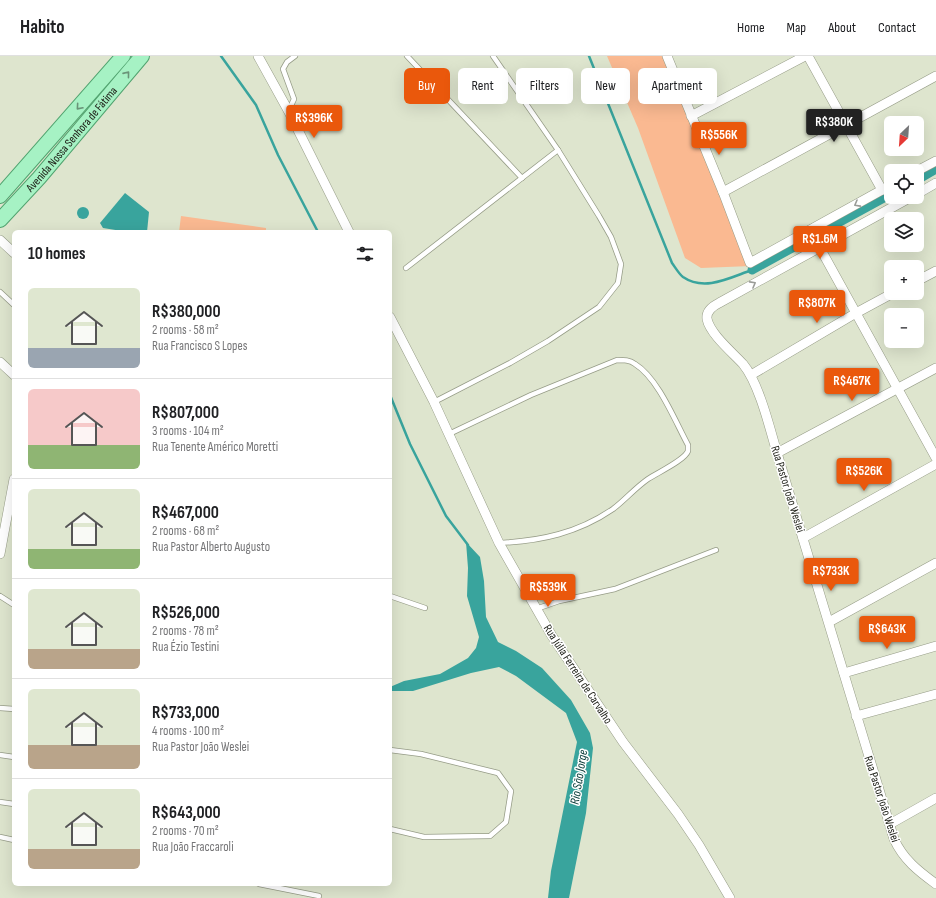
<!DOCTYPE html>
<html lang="en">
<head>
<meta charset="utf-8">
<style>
	body { margin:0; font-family:"Sofia Sans Condensed",sans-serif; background:#f2f2f2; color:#202124; height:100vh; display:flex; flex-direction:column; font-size:15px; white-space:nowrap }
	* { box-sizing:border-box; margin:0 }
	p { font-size:13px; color:#757577 }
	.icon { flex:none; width:22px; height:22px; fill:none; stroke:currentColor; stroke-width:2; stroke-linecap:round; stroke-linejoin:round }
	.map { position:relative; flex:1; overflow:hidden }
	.sheet { position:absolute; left:12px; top:174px; width:380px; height:656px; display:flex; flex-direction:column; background:#fff; border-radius:6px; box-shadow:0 4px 16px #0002 }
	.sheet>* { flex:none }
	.guide { position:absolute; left:404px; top:12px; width:380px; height:36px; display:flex; gap:8px }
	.needle { width:26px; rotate:205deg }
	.controls { position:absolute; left:884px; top:60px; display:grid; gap:8px }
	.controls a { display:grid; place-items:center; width:40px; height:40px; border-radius:6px; background:#fff; box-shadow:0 4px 16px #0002; font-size:20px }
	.price { position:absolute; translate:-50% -34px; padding:0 9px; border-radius:4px; background:#ea580c; color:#fff; font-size:13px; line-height:26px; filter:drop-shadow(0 1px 2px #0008) }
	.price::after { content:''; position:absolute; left:50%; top:24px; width:12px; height:9px; margin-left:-6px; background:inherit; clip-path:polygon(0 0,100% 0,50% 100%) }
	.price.active { background:#222; color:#fff }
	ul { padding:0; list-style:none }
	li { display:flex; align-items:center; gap:12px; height:100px; padding:0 16px }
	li+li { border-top:1px solid #e0e0e0 }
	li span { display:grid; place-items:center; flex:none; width:112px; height:80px; border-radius:6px; color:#555 }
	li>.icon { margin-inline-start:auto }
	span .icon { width:48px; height:48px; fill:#fffc; stroke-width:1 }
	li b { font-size:17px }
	h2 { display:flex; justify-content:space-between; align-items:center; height:48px; padding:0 16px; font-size:17px }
	.tag { padding:0 14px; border-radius:6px; background:#fff; box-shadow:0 4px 16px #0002; font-size:14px; line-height:36px }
	.tag.active { background:#ea580c; color:#fff }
	header { display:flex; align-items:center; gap:24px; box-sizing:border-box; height:56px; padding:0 20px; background:#fff; border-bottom:1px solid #e0e0e0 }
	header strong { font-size:19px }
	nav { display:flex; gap:22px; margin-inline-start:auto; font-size:14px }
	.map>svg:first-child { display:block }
	.green { fill:#fab991 }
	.water { fill:#39a49d }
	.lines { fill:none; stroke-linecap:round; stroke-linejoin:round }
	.stream { stroke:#39a49d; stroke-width:2.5 }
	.canal { stroke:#39a49d; stroke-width:9 }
	.service-casing { stroke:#969c87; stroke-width:6 }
	.minor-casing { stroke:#969c87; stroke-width:10 }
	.primary-casing { stroke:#51a36f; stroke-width:16 }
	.service { stroke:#fff; stroke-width:4.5 }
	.minor { stroke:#fff; stroke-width:9 }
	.primary { stroke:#a6f2c4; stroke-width:14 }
	.oneway { stroke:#6a9478 }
	.oneway2 { stroke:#9b9c98 }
	.labels { text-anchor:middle; stroke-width:3; stroke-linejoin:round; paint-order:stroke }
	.street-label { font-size:12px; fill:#20221a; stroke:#fff }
	.water-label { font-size:13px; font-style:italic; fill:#073936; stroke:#fff }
</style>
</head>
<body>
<header>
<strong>Habito</strong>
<nav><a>Home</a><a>Map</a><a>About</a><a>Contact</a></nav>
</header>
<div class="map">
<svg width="936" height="842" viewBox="0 0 936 842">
	<rect width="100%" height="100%" fill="#dee5ce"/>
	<g class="green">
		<path d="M607 0H667L751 210 701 212 685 202 638 72Z"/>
		<path d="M181 160 266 172V176H179Z"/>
	</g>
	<g class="water">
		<path d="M125 137 149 156 147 176H128L103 172 100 167Z"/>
		<circle cx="83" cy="157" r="6"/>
		<path d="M466 486 480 501 484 525 486 561 498 586 516 595 542 612 571 644 590 677 593 692 586 757 569 842H548L551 815 577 686 566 657 516 620 499 611 471 617 413 635H390V631L404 625 440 618 468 602 476 592 479 581 467 540 468 512Z"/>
	</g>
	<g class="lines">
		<g class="stream">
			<path d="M221 0 256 49 278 99 318 176"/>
			<path d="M589 0 672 207C675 211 679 218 683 221 705 236 731 221 752 214"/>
			<path d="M390 339 410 388 446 460 468 489"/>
		</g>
		<g class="canal">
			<path d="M917 124 936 113"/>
			<path d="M752 214 891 138"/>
		</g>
		<g class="service-casing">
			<g id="service">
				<path d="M407 0 522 122"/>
				<path d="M289 54 294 43 283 13 287 6 295 0"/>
				<path d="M406 212 558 94"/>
				<path d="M0 236 14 249"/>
				<path d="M434 346 510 307 548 285 599 251 618 227 621 208 611 181 599 160 558 94 493 0"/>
				<path d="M449 378 531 339 617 304C624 304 630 304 635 308 658 322 675 365 688 389 688 391 688 393 688 395 685 404 657 417 648 423 635 432 625 444 613 453 578 477 541 485 499 487"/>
				<path d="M0 540 14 549"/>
				<path d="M390 540 425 552"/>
				<path d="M536 553 559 545 615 533 716 494"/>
				<path d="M0 652 14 653"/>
				<path d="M390 694 421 698 498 717 511 735 506 766 490 780 424 781 390 773"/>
				<path d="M0 699 14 701"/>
				<path d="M0 746 14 748"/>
				<path d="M0 781 14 784"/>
				<path d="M259 828 319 840"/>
			</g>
		</g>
		<g class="minor-casing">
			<g id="minor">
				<path d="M258 0 289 56 349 176"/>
				<path d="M667 0 723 136 750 207 891 129"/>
				<path d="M808 0 882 134"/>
				<path d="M691 60 805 0"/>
				<path d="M917 115 936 105"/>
				<path d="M723 136 936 20"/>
				<path d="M917 138 936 127"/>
				<path d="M911 141 719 247C713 250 706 255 707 263 710 278 733 297 743 308 759 327 770 373 777 397L894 783C903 803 918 815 936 828"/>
				<path d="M0 184 14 197"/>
				<path d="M820 192 936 402"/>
				<path d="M917 225 936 215"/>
				<path d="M390 261 434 346 499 487 552 580 623 686 678 758 699 789 730 842"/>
				<path d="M0 306 14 319"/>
				<path d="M751 319 856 257 893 237"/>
				<path d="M777 397 936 312"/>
				<path d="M803 482 936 408"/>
				<path d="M0 498 14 423"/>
				<path d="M829 566 936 507"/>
				<path d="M844 617 936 590"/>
				<path d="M856 660 936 638"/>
				<path d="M890 768 936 742"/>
			</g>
		</g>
		<g class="primary-casing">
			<g id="primary">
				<path d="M0 140 123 0"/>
				<path id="s1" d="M0 164 39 122 142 0"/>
			</g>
		</g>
		<use href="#service" class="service"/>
		<use href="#minor" class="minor"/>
		<use href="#primary" class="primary"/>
	</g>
	<defs><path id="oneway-chevron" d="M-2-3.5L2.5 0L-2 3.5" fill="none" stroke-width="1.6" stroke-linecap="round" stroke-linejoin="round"/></defs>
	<g class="oneway">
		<use href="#oneway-chevron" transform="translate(127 18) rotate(-51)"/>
		<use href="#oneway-chevron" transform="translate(79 51) rotate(131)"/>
	</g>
	<g class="oneway2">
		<use href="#oneway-chevron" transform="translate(857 148) rotate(151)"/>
		<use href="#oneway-chevron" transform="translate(753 228) rotate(-29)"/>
	</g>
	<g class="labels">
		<g class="street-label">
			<text dy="4" stroke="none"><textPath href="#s1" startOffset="108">Avenida Nossa Senhora de Fátima</textPath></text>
			<text transform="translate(788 433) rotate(73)" y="4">Rua Pastor João Weslei</text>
			<text transform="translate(578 618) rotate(57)" y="4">Rua Júlia Ferreira de Carvalho</text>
			<text transform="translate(882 743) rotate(72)" y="4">Rua Pastor João Weslei</text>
		</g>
		<g class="water-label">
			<text transform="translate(578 721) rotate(-81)" y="5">Rio São Jorge</text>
		</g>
	</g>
</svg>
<div class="controls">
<a><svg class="needle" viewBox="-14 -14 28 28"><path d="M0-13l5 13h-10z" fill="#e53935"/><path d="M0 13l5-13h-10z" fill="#757577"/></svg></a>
<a><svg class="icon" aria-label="locate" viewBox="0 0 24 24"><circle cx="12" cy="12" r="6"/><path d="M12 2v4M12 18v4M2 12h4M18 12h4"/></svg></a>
<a><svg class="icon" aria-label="layers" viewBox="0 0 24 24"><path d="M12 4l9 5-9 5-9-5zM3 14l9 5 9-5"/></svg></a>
<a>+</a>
<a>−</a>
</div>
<b class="price" style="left:314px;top:83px">R$396K</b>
<b class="price active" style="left:834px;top:87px">R$380K</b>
<b class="price" style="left:719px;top:100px">R$556K</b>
<b class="price" style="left:820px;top:204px">R$1.6M</b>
<b class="price" style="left:817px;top:268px">R$807K</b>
<b class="price" style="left:852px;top:346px">R$467K</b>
<b class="price" style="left:864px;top:436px">R$526K</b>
<b class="price" style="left:831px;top:536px">R$733K</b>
<b class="price" style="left:548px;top:552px">R$539K</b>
<b class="price" style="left:887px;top:594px">R$643K</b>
<div class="guide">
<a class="tag active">Buy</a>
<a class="tag">Rent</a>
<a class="tag">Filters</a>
<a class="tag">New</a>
<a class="tag">Apartment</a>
</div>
<section class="sheet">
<h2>10 homes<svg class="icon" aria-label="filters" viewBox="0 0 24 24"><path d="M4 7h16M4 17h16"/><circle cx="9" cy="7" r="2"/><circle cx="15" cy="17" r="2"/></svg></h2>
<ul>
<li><span style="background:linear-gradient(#dfe7d0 75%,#9aa5b1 0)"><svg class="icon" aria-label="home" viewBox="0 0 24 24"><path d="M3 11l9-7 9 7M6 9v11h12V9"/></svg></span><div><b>R$380,000</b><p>2 rooms · 58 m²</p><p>Rua Francisco S Lopes</p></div></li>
<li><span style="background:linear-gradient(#f6c9c9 70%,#8fb573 0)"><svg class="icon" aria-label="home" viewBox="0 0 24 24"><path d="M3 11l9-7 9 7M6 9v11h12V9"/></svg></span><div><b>R$807,000</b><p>3 rooms · 104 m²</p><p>Rua Tenente Américo Moretti</p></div></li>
<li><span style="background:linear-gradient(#dfe7d0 75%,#8fb573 0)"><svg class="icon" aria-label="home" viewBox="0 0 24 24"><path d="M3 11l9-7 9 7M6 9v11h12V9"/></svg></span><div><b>R$467,000</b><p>2 rooms · 68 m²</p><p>Rua Pastor Alberto Augusto</p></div></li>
<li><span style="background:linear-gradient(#dfe7d0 75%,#b9a48a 0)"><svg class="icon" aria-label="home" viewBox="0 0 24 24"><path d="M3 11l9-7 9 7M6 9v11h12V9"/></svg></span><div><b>R$526,000</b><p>2 rooms · 78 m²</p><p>Rua Ézio Testini</p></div></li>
<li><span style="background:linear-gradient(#dfe7d0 70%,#b9a48a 0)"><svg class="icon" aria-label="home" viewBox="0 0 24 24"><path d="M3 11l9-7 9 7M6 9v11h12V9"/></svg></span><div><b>R$733,000</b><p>4 rooms · 100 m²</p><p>Rua Pastor João Weslei</p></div></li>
<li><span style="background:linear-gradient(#dfe7d0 75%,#b9a48a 0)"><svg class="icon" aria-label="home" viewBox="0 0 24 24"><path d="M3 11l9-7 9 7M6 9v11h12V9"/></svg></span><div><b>R$643,000</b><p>2 rooms · 70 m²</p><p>Rua João Fraccaroli</p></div></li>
</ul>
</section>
</div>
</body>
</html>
